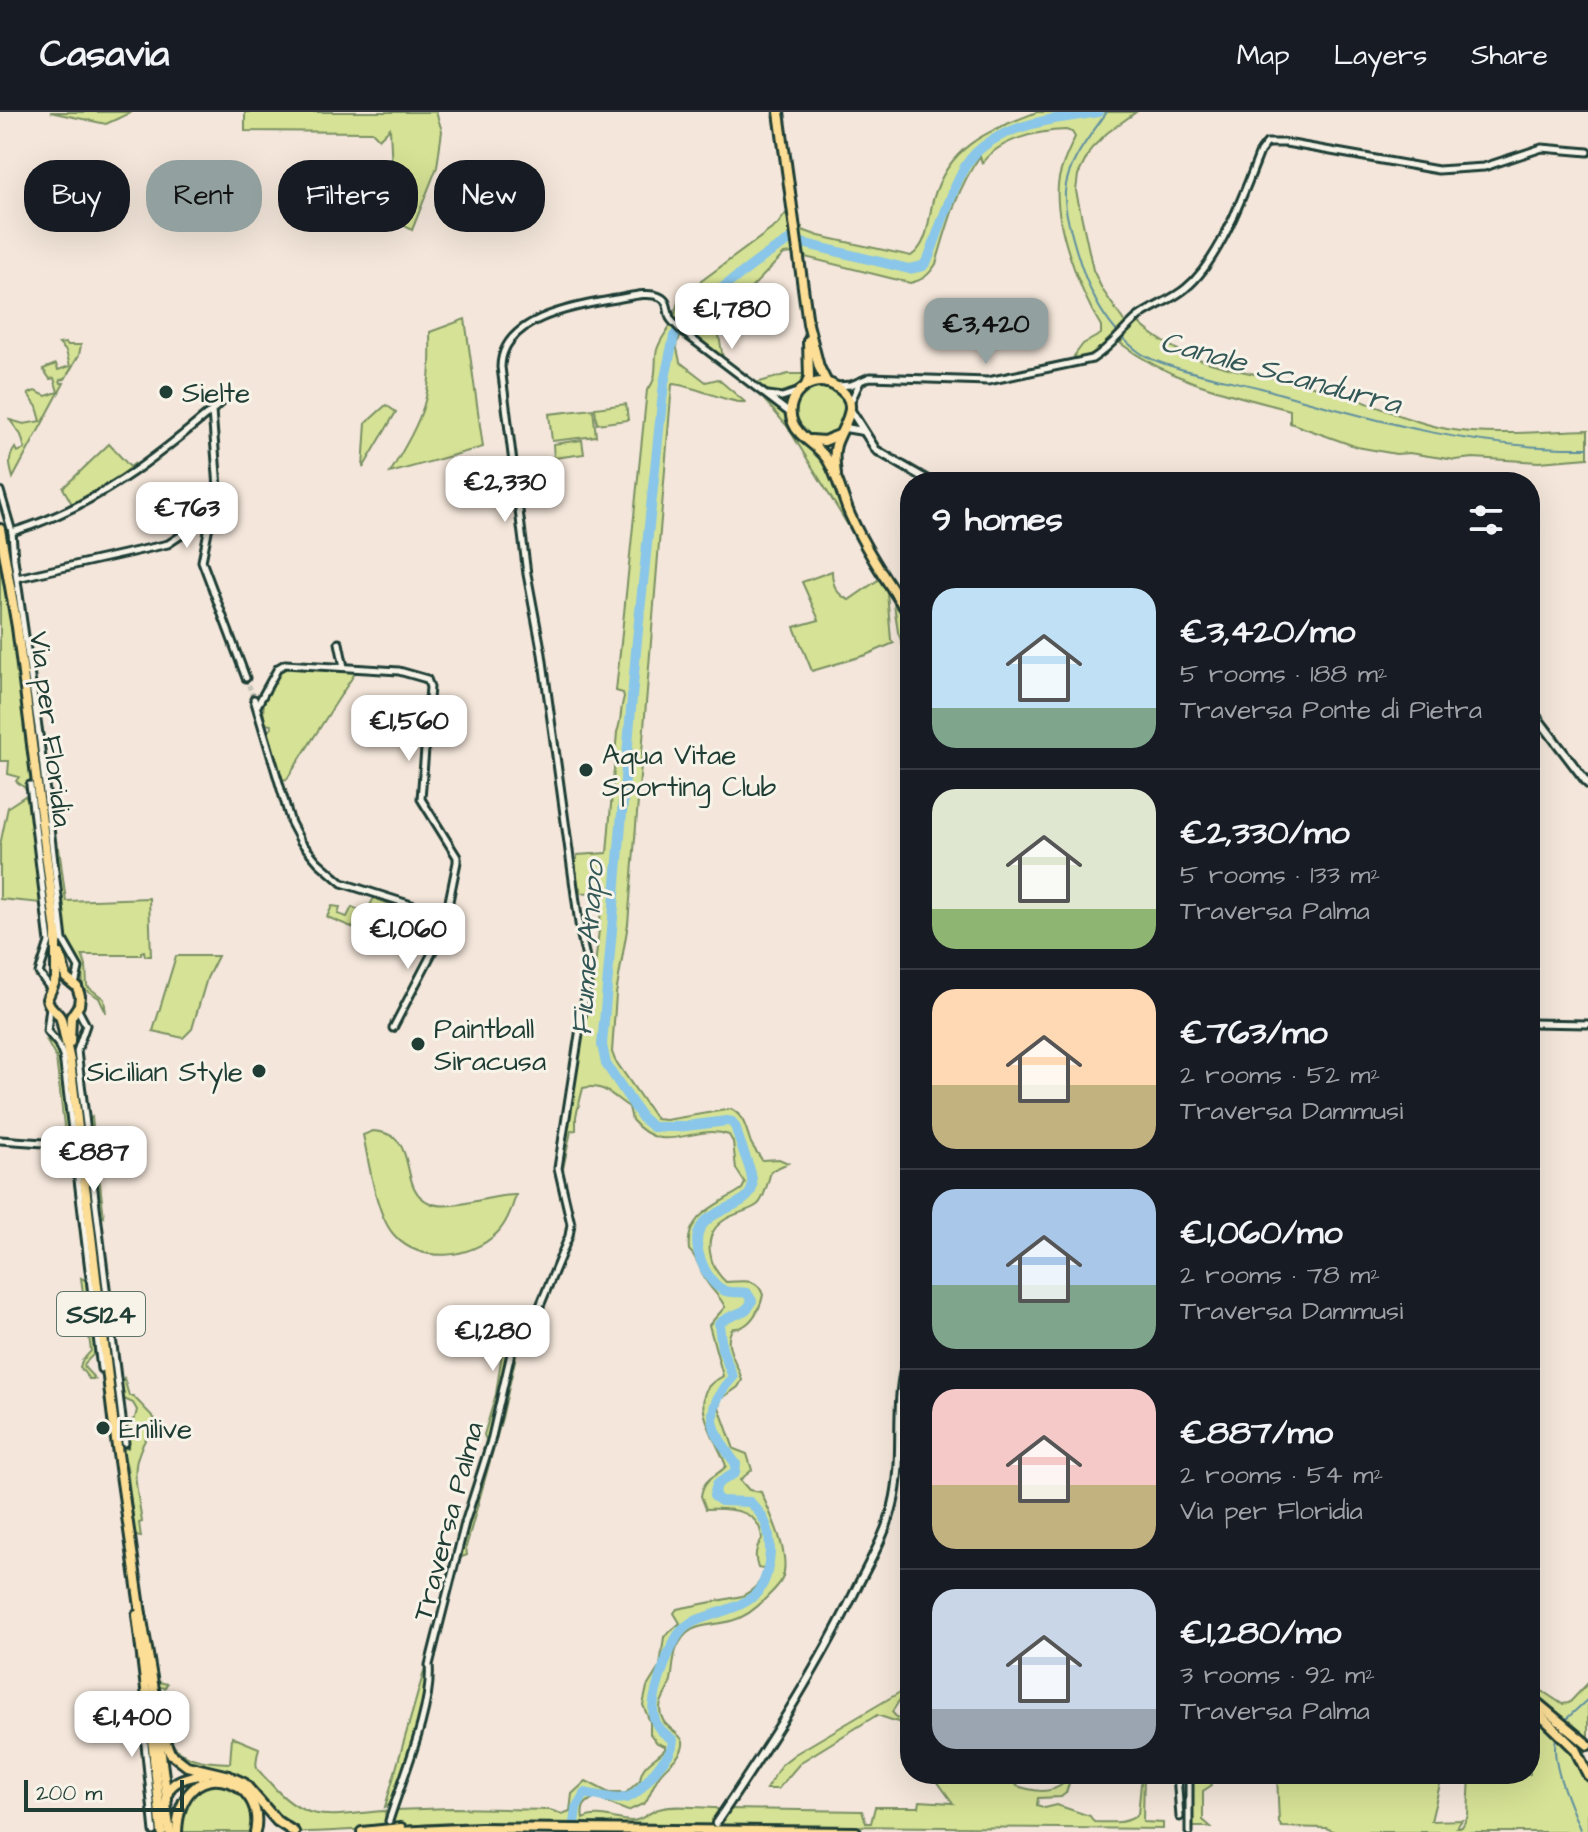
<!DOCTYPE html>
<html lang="en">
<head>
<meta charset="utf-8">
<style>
	body { margin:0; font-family:"Architects Daughter",sans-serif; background:#20242c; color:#f1f3f6; height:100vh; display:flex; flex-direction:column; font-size:30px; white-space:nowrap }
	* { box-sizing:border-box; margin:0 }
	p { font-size:26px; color:#9ea1a6 }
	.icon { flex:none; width:44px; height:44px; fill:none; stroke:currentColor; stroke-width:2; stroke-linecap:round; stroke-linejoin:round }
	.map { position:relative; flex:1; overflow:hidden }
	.side { position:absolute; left:900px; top:360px; width:640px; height:1312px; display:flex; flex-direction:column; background:#171b24; border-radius:32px; box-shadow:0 8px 32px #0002 }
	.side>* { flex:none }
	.hud { position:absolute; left:24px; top:48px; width:756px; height:72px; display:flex; gap:16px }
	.scale { position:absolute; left:24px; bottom:20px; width:160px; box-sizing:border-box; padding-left:8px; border:4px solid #1f3d34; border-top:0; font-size:22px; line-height:28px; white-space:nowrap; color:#1f3d34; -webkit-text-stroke:6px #f7f3e8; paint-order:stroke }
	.price { position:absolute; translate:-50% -68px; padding:0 18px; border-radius:16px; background:#fff; color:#222; font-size:26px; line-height:52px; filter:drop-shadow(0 2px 4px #0008) }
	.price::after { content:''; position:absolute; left:50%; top:48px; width:24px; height:18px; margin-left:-12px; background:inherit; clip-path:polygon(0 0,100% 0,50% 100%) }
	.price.on { background:#92a19f; color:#111 }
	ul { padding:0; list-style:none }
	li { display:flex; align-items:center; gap:24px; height:200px; padding:0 32px }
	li+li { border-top:2px solid #363941 }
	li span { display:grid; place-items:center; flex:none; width:224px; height:160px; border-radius:24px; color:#555 }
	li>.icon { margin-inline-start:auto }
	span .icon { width:96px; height:96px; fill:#fffc; stroke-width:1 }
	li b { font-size:34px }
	h2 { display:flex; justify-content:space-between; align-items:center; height:96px; padding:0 32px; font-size:34px }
	.chip { padding:0 28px; border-radius:32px; background:#171b24; box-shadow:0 8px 32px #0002; font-size:28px; line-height:72px }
	.chip.on { background:#92a19f; color:#111 }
	header { display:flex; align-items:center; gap:48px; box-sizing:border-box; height:112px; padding:0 40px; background:#171b24; border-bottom:2px solid #363941 }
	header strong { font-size:38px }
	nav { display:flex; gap:44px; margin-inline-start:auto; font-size:28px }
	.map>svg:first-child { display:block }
	.green { fill:#d6e295; stroke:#7a9064; stroke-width:2 }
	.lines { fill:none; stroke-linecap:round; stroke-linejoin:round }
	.stream { stroke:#5f8fa1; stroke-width:2 }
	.river { stroke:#89c6e9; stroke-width:10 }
	.minor-tunnel { stroke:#c9c4b9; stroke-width:5; stroke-dasharray:5 2.5; stroke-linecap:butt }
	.minor-casing { stroke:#1f3d34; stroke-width:11 }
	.tertiary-casing { stroke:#1f3d34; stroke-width:12 }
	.primary-casing { stroke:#1f3d34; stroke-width:14 }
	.trunk-casing { stroke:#1f3d34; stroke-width:14 }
	.minor { stroke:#f7f3e8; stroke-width:5 }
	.tertiary { stroke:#f7f3e8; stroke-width:6 }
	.primary { stroke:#fcde96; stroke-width:8 }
	.trunk { stroke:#fcde96; stroke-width:8 }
	.poi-dot { fill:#1f3d34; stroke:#f7f3e8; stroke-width:3 }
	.labels { text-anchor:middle; stroke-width:6; stroke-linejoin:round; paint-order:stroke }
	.shield { fill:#f7f3e8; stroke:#60746a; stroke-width:2 }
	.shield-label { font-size:26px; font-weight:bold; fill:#1f3d34 }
	.poi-label { font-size:28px; fill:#1f3d34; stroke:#f7f3e8; text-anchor:start }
	.street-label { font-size:28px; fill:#1f3d34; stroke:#f7f3e8 }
	.water-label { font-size:30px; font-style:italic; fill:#345858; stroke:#f7f3e8 }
</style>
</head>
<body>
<header>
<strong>Casavia</strong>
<nav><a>Map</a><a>Layers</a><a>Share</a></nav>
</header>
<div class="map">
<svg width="1588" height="1720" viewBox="0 0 1588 1720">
	<rect width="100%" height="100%" fill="#f4e6da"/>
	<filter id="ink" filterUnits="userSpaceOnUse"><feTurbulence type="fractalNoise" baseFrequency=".0125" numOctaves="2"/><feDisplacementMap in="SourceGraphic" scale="16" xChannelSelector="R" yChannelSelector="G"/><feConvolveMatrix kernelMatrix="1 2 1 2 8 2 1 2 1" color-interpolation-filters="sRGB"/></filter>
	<g filter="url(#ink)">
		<g class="green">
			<path d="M50 0H132L106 12Z"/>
			<path d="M245 0H436L442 19 437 55 412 118 380 100 398 70 392 59 390 16 379 27 372 20 245 19Z"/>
			<path d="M1037 0H1136L1107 21 1091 37 1078 63 1076 79 1093 158 1102 177 1130 218 1138 210C1192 262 1268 260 1337 280 1373 292 1410 310 1447 317 1493 325 1542 319 1588 318V346L1539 350 1473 346 1455 348 1409 341 1396 342 1357 335 1290 311V298C1229 282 1171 270 1120 231L1122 229 1117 224 1100 239 1077 248 1074 244 1083 232 1101 222V214C1080 180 1051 106 1059 66 1062 51 1069 38 1075 25L1072 20 1066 18C1037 19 1000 27 982 51L980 44C957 76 947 114 936 152 929 163 923 168 910 171L805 145 804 140 784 142 733 195 718 218 723 246 685 218 676 232 680 250 706 270 718 267 745 290C730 292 693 273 672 272L628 812 616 882 612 940 615 948 656 1007 666 1008 731 997C745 1004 746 1018 751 1031 754 1037 759 1043 762 1048L779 1047 788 1051 771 1059C769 1066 764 1089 757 1093 748 1100 733 1101 723 1109 701 1124 709 1155 726 1170 741 1170 757 1164 763 1183 760 1198 749 1218 733 1216 721 1232 738 1251 742 1268L738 1275 721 1287 719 1295 734 1337 747 1342 752 1358 740 1368 749 1378 761 1380C770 1401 792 1444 782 1467 779 1474 771 1481 766 1486 756 1497 746 1505 731 1509 707 1515 687 1509 676 1538 673 1547 673 1559 671 1568 668 1583 654 1591 663 1608 667 1617 681 1621 683 1630 685 1643 665 1654 659 1664 653 1673 650 1683 645 1691L628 1699 595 1686C584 1690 581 1696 583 1707 597 1699 615 1708 631 1709 643 1709 648 1700 659 1697 675 1692 698 1696 715 1696L721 1699 710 1714 659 1713V1720H549L548 1712C502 1711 455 1709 408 1714 382 1716 323 1720 299 1720 276 1713 270 1685 251 1674 238 1666 220 1663 205 1658 159 1642 162 1605 154 1563L159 1570 167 1572 165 1576 159 1575C170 1632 164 1649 230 1651L232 1625 259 1636C253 1660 257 1655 271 1672 308 1715 334 1702 385 1699L386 1710 391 1709 395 1698 451 1696 550 1698 562 1702 570 1699 572 1682 586 1669 609 1681H626L640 1668C642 1650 656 1648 665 1637V1634L657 1631 650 1622V1610L643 1593 647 1575 660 1554 664 1525 680 1511 674 1501 677 1497 742 1484C754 1478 762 1471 764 1457L758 1456C754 1445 755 1436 762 1427 760 1397 730 1396 706 1397L701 1384C704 1364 717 1365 726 1354 720 1334 688 1290 712 1271 715 1268 719 1267 723 1264L709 1213 725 1195C720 1184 711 1178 705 1167 699 1157 698 1146 689 1138 685 1102 717 1094 742 1077L745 1071 736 1057 733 1030 729 1023C692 1010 665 1047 632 1008L629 995C612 984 604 971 583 976L576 1004V1018L571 1019 563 1057 561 1056 586 890 592 882 603 780 578 781 581 777 578 774 574 748 577 747V743L607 741 617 620C622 608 620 597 624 585L623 581 616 579 647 278C657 269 655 255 656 242 658 228 668 220 673 208 676 200 676 192 681 184L777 113 787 100 789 116 802 115V118L819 124 911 144C929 131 928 108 933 88 949 32 989 19 1037 0Z"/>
			<path d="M465 207 483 335 390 361C424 302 432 289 430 220Z"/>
			<path d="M65 231 67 233H81L79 243 65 267 60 268 61 271H64L13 366C10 354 7 347 15 336L17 340 25 337 21 323 10 308 24 312 41 309 37 295 28 282 35 279 46 284 58 280 54 266 50 267 43 257 56 252 58 258 70 254 66 239 59 232Z"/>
			<path d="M788 262H806L807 265C795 285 772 287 756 271Z"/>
			<circle cx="820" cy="300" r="26"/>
			<path d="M760 283 785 299 827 353 845 399 865 441 787 314Z"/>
			<path d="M626 292 628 308 597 312 595 296Z"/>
			<path d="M386 293 396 300 363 356 366 311Z"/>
			<path d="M593 297 596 324 552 329 549 302Z"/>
			<path d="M582 328 584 342 554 346 553 332Z"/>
			<path d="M109 332 130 355 134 352V356L72 392 63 376Z"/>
			<path d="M0 443 27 616 26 633 32 669 25 676 16 669 19 665 8 662 9 649H0Z"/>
			<path d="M832 459C832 472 837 483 849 488L878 468H882L887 480 891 528 894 531 866 543 812 559 794 515 819 508 802 470Z"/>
			<path d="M893 485 910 512V538L905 540 898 520Z"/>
			<path d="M286 554 357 558 287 667 282 668 278 661 268 619 272 616 271 613 266 612C258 594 270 564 286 554Z"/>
			<path d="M25 684 30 693 41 791 0 787V733L8 695Z"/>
			<path d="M59 736 66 789 149 786 151 844H145L144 839 141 840V843H82L86 854 87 874 104 887 106 901 99 886 83 876 82 854 70 838 65 825 55 738Z"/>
			<path d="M374 786 392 793 378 831 382 833 377 844 360 836 369 822 327 805 332 794 340 795 338 802 347 805 352 795 361 799 362 807 376 812 381 798 370 793Z"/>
			<path d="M176 844H218L207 866 192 917 183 926 153 919Z"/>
			<path d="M47 929 55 932 60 946 70 1028 66 1031 56 946Z"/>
			<path d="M92 1005 104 1105 99 1102 88 1008Z"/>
			<path d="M373 1019C423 1022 395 1077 430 1091 450 1100 491 1082 516 1083 512 1097 507 1111 497 1121 471 1147 420 1152 395 1124 376 1105 369 1050 363 1023Z"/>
			<path d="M81 1166 87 1169 95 1236 94 1242C78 1257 84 1253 95 1267H89L80 1255 82 1249 91 1239Z"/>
			<path d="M516 1216C506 1232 508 1254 504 1272 493 1319 477 1365 463 1412L486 1328 484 1323 496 1282 505 1220Z"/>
			<path d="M521 1222 502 1306 466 1435 467 1443 459 1446 509 1270 516 1230Z"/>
			<path d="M124 1266 129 1284H133L157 1309C127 1352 135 1361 142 1410L139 1411 141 1425 135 1424 127 1355 122 1337 128 1336 125 1313 135 1306 137 1298 133 1291 122 1286 120 1272Z"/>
			<path d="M427 1549C429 1597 406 1646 392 1691L385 1695Z"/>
			<path d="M1530 1571 1562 1592 1569 1591 1588 1571V1630L1573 1626 1588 1636 1583 1641 1571 1628 1581 1660 1588 1670V1720H1336L1326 1716 1282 1715 1279 1711 1277 1662H1464L1462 1667 1442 1664 1431 1709 1462 1708 1457 1715H1462L1468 1704 1470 1662H1530Z"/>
			<path d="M907 1576 892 1600 897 1606 910 1610V1614L877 1603 801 1650 778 1677H766L781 1653 795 1642Z"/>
			<path d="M932 1662H993L1001 1667 1003 1662H1010L1017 1674C1033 1679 1050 1683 1064 1671L1065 1662H1072L1066 1681 1061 1685 1038 1686 1037 1693 1045 1696 1057 1693 1090 1704 1094 1710C1109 1710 1127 1713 1138 1702L1142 1662H1144L1143 1710 1163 1711V1717L719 1713 730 1697 862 1699 866 1711H871L875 1695H919L920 1689 953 1691Z"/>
			<path d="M1191 1662H1205L1212 1673 1203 1679V1708L1211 1715H1192Z"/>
			<path d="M217 1671C247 1677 253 1691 252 1720H179L189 1684 204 1673Z"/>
		</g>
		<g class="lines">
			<g class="stream">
				<path d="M1107 0C1091 23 1067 50 1065 80 1064 96 1069 112 1073 127 1085 171 1101 212 1139 240 1163 257 1230 268 1261 276 1370 307 1473 338 1588 336"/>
				<path d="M1564 1609 1588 1587"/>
				<path d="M1557 1622C1548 1649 1571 1694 1581 1720"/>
			</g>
			<path class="river" d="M573 1720 576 1696 585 1681C631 1691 630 1691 659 1654 667 1644 672 1641 673 1628 664 1621 657 1617 654 1605 649 1589 670 1531 682 1518 689 1510 700 1507 709 1504 749 1491 768 1485 770 1439 770 1417 766 1406 750 1390L721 1389 714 1384 717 1372 735 1361 736 1352C710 1318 702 1298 733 1265L722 1237 719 1212C729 1201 747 1204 752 1189L747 1181C739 1179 730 1182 723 1178 706 1169 691 1134 700 1117 710 1096 748 1095 752 1076 755 1061 739 1033 736 1016L732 1010 727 1009 678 1015H653L643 1007 606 952 602 933 637 528 664 271 674 224 697 195 766 143 790 128 909 157 923 154 928 147C939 119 948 88 962 60 985 13 1053 7 1099 0"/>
			<path class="minor-tunnel" d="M246 566 254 587"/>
			<g class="minor-casing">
				<g id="minor">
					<path d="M837 274 851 273 870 265 988 269 1092 247C1110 236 1122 219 1138 205 1153 194 1172 188 1186 176 1220 148 1244 81 1260 40L1267 31H1286L1438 58 1484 55 1542 36 1588 40"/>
					<path d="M768 283 782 285 797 280"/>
					<path d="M851 289 860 270"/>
					<path d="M212 299 219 389 210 409 202 449 246 566"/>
					<path d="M0 379 12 420 14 447 40 629 63 828 79 856 75 873"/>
					<path d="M12 420C94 396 157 345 221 291"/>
					<path d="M17 466 168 432 212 403"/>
					<path d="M339 531 344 555"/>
					<path d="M254 587 291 711 301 730 318 750 342 771 446 804 457 750V745L421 687 430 575 427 567 399 559 285 552 278 556 257 594"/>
					<path d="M30 673 49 830 39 861 50 876"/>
					<path d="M50 895 47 919 58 932 63 944 101 1257"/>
					<path d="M77 896 86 913 77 939 125 1331"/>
					<path d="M1530 911 1588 912"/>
					<path d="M393 916 443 820 446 804"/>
					<path d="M0 1028 73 1033"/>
					<path d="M146 1589 141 1593 154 1720"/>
					<path d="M1177 1662 1180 1705"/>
					<path d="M1189 1662V1720"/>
					<path d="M389 1709C402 1667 433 1596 429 1553L465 1411 491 1329 514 1228 518 1220 535 1206 569 1124 571 1112 558 1056 589 859 580 819 542 542 527 462 501 255C502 204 578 194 616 187 629 185 648 179 660 185 669 189 667 198 670 206 673 211 679 216 683 220L791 302"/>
				</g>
			</g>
			<g class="tertiary-casing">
				<g id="tertiary">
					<path d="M850 297 876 338 931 370"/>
					<path d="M845 316 863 319"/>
					<path d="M1530 596 1588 672"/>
					<path d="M716 1711C768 1634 819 1555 859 1471 872 1446 886 1421 893 1393 906 1342 891 1288 910 1237"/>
				</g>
			</g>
			<g class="primary-casing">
				<g id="primary">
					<path d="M779 0 808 212 819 255 827 271"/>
					<path d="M806 273 809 266 808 229"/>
					<path d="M811 328 824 329 839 323"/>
					<path d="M836 363C835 353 833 343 836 333 842 313 865 291 835 274 811 260 782 286 793 311 799 326 818 333 827 347 838 364 842 385 850 403 866 439 889 472 910 504"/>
					<path d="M0 417 17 515 57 828"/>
					<path d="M56 823V867L47 887C49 897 58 899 61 907L70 949 113 1307 142 1509"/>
					<path d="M60 842 66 866 77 875 80 884 79 893 71 905 70 930"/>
					<path d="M137 1503 155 1652"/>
					<path d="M1530 1585 1588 1633"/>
					<path d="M1530 1593 1575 1637 1588 1663"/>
					<path d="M157 1613 167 1687"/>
				</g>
			</g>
			<g class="trunk-casing">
				<g id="trunk">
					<path d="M141 1502 161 1618 170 1641 187 1654 229 1664 244 1671 277 1709 294 1720"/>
					<path d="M154 1646 162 1720"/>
					<path d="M170 1720C163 1680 162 1668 206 1662"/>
					<path d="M177 1720C180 1638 268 1664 255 1720"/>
					<path d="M362 1720 401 1716"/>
					<path d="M398 1720 481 1716 856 1720"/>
				</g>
			</g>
			<use href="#minor" class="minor"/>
			<use href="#tertiary" class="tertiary"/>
			<use href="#primary" class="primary"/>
			<use href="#trunk" class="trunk"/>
		</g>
	</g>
	<g class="poi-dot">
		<circle cx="166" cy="280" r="8"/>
		<circle cx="586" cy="658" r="8"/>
		<circle cx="418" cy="932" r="8"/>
		<circle cx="259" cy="959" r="8"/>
		<circle cx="103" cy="1316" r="8"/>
	</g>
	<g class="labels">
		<rect class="shield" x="57" y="1180" width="88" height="44" rx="6"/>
		<g class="shield-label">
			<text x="101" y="1211">SS124</text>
		</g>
		<g class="poi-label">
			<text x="182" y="290">Sielte</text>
			<text x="602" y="652">Aqua Vitae<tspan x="602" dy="32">Sporting Club</tspan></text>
			<text x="434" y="926">Paintball<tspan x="434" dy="32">Siracusa</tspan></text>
			<text x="243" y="969" text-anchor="end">Sicilian Style</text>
			<text x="119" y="1326">Enilive</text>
		</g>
		<g class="street-label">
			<text transform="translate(52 617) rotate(83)" y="10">Via per Floridia</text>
			<text transform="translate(447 1409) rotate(-75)" y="10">Traversa Palma</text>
		</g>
		<g class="water-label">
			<text transform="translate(1281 260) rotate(15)" y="10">Canale Scandurra</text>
			<text transform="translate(587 836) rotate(-86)" y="10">Fiume Anapo</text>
		</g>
	</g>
</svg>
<div class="scale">200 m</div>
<b class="price" style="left:732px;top:239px">€1,780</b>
<b class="price on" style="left:986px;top:254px">€3,420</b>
<b class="price" style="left:505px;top:412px">€2,330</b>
<b class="price" style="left:187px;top:438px">€763</b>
<b class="price" style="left:409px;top:651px">€1,560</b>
<b class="price" style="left:408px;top:859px">€1,060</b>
<b class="price" style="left:94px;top:1082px">€887</b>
<b class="price" style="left:493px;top:1261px">€1,280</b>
<b class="price" style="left:132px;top:1647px">€1,400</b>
<div class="hud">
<a class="chip">Buy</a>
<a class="chip on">Rent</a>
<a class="chip">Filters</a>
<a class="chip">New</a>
</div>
<section class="side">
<h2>9 homes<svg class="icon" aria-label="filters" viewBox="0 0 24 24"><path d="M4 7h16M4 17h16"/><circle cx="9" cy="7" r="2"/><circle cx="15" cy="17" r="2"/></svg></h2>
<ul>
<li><span style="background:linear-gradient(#bfe0f5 75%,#7fa58c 0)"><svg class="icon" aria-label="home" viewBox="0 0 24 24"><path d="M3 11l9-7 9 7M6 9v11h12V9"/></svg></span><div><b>€3,420/mo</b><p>5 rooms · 188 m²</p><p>Traversa Ponte di Pietra</p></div></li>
<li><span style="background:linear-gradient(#dfe7d0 75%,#8fb573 0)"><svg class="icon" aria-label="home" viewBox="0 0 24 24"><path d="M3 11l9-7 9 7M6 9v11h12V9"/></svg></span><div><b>€2,330/mo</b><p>5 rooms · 133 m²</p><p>Traversa Palma</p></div></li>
<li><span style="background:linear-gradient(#ffd9b3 60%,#c2b280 0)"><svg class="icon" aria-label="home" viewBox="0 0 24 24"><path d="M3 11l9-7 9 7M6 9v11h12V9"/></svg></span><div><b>€763/mo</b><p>2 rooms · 52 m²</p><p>Traversa Dammusi</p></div></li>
<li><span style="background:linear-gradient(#a9c7e8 60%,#7fa58c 0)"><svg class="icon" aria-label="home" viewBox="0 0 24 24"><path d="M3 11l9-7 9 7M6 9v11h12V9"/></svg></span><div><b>€1,060/mo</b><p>2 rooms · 78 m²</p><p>Traversa Dammusi</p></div></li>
<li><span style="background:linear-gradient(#f6c9c9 60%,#c2b280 0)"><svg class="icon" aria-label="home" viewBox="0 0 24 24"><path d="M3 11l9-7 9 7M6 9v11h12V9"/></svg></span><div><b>€887/mo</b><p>2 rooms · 54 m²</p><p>Via per Floridia</p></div></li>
<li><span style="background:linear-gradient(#c9d6e8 75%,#9aa5b1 0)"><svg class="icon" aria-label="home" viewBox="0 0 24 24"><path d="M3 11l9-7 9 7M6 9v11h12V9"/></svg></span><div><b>€1,280/mo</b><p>3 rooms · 92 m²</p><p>Traversa Palma</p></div></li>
</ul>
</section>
</div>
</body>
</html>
